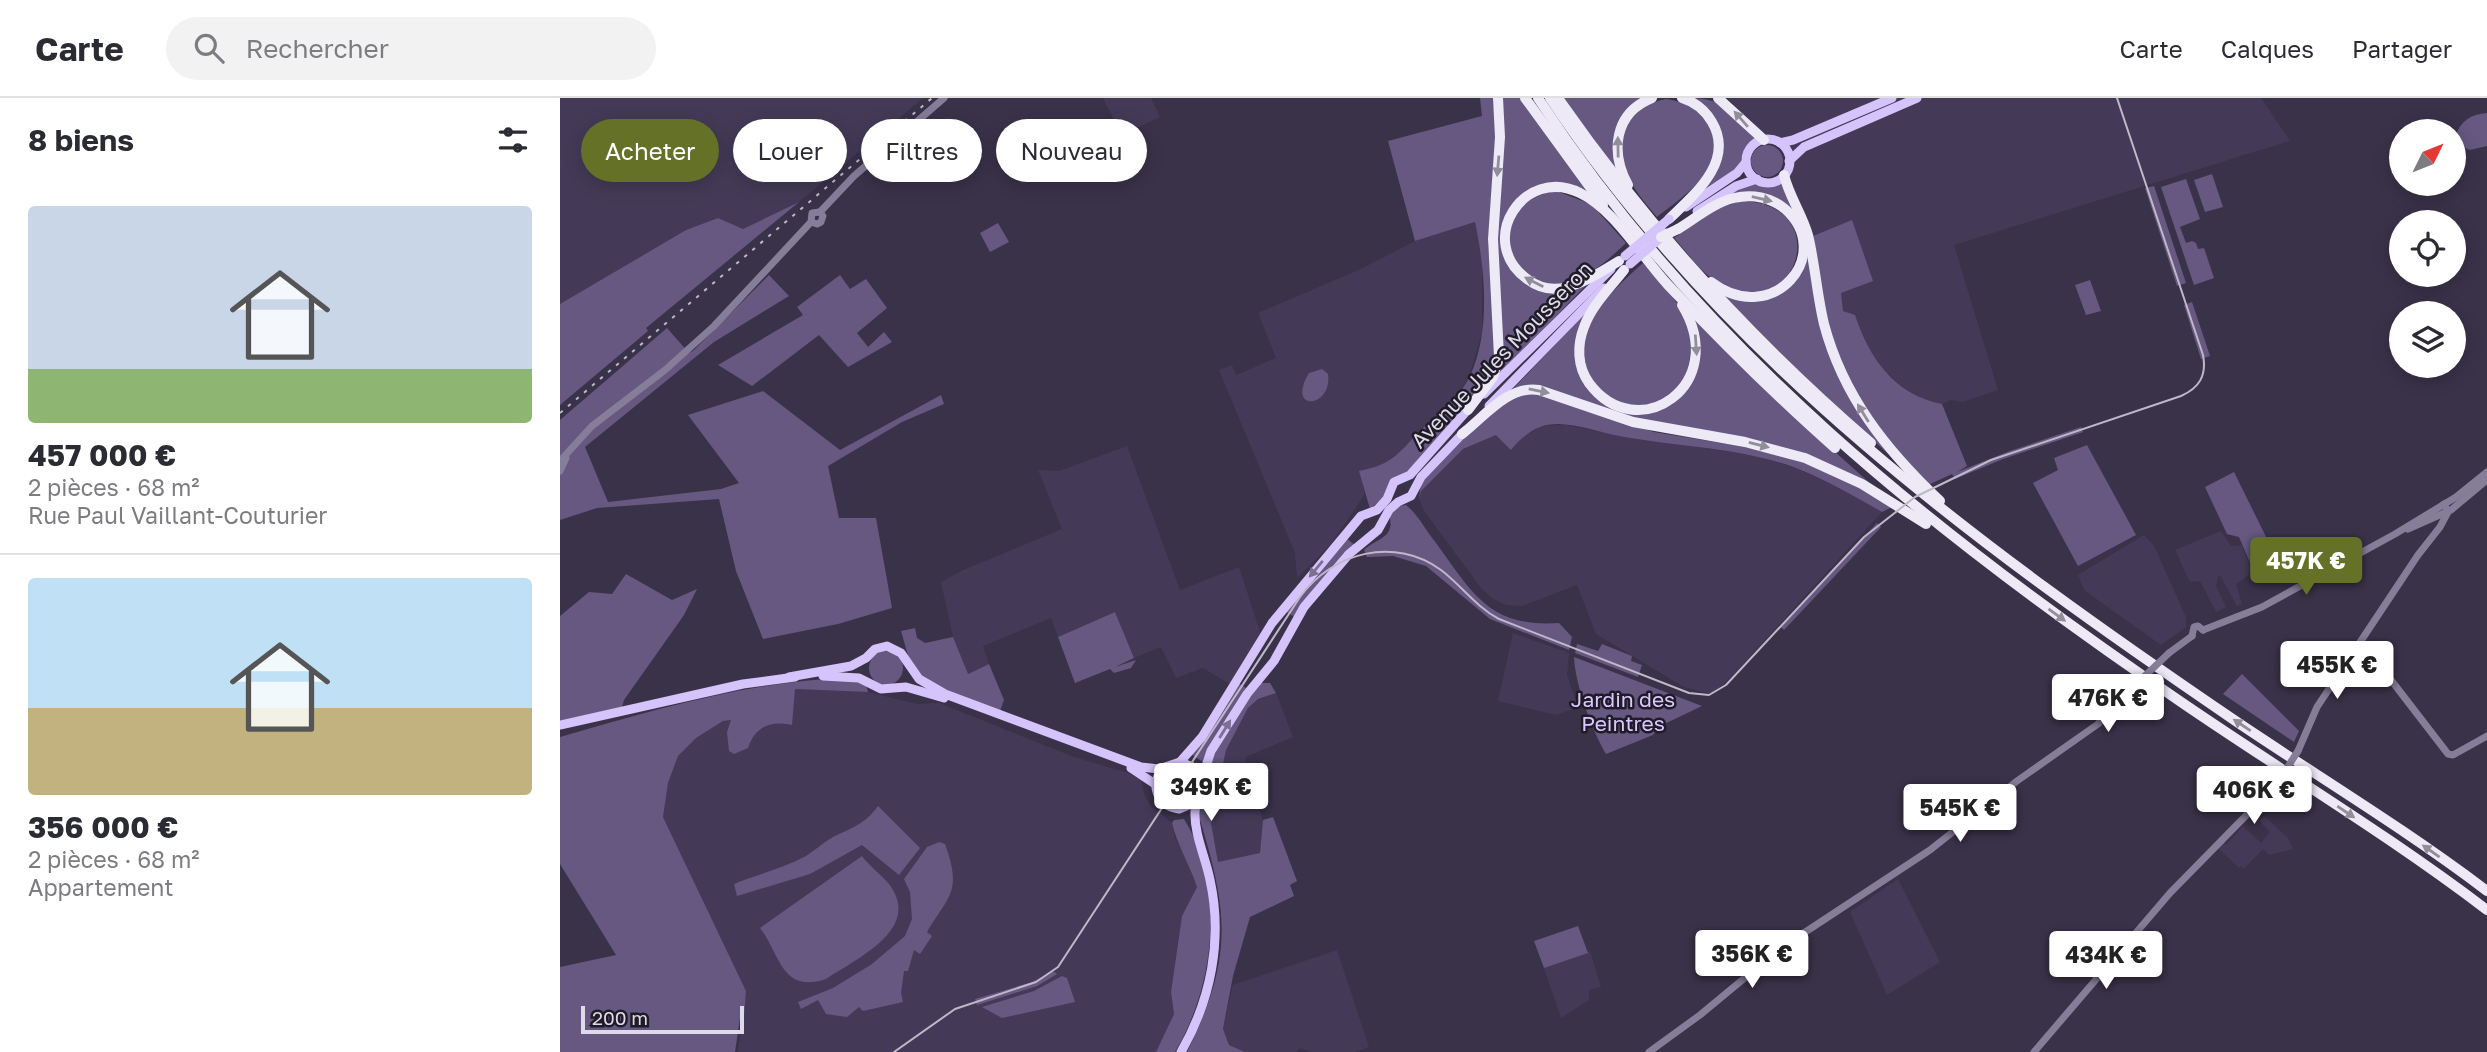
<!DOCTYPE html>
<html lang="fr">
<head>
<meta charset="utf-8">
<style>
	body { margin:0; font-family:"Golos Text",sans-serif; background:#f2f2f3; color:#2b2b33; height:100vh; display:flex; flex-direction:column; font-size:26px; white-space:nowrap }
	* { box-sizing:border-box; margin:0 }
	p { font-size:23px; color:#7c7c81 }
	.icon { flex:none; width:38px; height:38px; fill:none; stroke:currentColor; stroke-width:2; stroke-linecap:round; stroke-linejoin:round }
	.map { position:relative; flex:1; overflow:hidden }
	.panel { display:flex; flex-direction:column; background:#fff; width:560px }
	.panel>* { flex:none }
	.guide { position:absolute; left:21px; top:21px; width:665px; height:63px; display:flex; gap:14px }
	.needle { width:46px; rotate:47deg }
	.tools { position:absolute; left:1829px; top:21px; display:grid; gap:14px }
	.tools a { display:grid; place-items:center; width:77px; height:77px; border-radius:50%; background:#fff; box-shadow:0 4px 18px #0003; font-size:35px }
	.scale { position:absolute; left:21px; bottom:18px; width:163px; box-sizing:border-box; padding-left:7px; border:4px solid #dfdae9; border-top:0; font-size:19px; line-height:24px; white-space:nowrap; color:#dfdae9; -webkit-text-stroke:5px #201c27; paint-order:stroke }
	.price { position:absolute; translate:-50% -60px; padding:0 16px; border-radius:7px; background:#fff; color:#222; font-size:23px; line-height:46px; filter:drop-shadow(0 2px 4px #0008) }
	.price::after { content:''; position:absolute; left:50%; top:42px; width:21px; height:16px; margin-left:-10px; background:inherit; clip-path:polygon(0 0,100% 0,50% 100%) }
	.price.active { background:#647127; color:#fff }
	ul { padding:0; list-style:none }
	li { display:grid; align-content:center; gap:14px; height:371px; padding:0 28px }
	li+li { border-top:2px solid #e1e1e2 }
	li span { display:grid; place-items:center; height:217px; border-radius:7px; color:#555 }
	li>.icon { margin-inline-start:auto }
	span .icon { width:126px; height:126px; fill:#fffc; stroke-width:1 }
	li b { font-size:30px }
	h2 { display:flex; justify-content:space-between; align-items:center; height:84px; padding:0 28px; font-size:30px }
	.tag { padding:0 24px; border-radius:32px; background:#fff; box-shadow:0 4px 18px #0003; font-size:24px; line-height:63px }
	.tag.active { background:#647127; color:#fff }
	header { display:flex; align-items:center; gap:42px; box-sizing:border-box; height:98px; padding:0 35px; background:#fff; border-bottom:2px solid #e1e1e2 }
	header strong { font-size:33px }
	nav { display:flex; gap:38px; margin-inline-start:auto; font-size:24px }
	.search { width:490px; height:63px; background:#f2f2f3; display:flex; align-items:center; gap:18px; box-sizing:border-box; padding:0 24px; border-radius:38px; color:#7c7c81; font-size:26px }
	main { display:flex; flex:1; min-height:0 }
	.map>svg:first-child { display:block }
	.built { fill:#443a57 }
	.green { fill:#665881 }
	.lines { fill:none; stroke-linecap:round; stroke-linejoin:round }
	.minor { stroke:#867d99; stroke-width:7 }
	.major { stroke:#d5c3fb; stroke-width:9 }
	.highway { stroke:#ede9f7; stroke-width:10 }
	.tram { stroke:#beb8c9; stroke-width:2 }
	.rail { stroke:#beb8c9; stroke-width:2; stroke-dasharray:3.5 7; stroke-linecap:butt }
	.minor-bridge { stroke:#867d99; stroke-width:7 }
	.major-bridge { stroke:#d5c3fb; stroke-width:9 }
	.highway-bridge { stroke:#ede9f7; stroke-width:10 }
	.oneway { fill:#918d99 }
	.oneway2 { fill:#7a7091 }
	.labels { text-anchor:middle; stroke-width:5; stroke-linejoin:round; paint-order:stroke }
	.street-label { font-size:21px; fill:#dfdae9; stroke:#201c27 }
	.park-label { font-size:21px; fill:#dac8fd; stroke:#201c27 }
</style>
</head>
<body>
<header>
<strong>Carte</strong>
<div class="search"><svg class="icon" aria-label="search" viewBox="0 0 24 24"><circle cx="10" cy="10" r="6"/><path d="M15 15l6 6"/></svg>Rechercher</div>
<nav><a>Carte</a><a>Calques</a><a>Partager</a></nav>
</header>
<main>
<section class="panel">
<h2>8 biens<svg class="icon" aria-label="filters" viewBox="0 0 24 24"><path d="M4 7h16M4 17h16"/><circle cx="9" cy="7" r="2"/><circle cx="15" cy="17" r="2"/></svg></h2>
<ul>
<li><span style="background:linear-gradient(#c9d6e8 75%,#8fb573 0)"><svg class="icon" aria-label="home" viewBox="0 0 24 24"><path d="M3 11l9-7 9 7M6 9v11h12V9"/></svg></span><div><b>457 000 €</b><p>2 pièces · 68 m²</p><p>Rue Paul Vaillant-Couturier</p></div></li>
<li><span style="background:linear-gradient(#bfe0f5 60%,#c2b280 0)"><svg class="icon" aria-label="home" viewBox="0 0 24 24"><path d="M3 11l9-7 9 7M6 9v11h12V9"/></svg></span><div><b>356 000 €</b><p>2 pièces · 68 m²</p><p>Appartement</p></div></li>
</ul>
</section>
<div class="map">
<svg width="1927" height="954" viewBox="0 0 1927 954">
	<rect width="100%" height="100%" fill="#3a3249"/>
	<g class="built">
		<path d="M0 0H363L239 104 183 131 158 120 126 132 0 206Z"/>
		<path d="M543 0H591L600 19 562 37Z"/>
		<path d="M1168 0H1701L1730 43 1394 147 1438 292 1403 304 1391 302 1382 306 1363 302 1339 286 1316 265 1304 245 1295 217 1283 213 1281 195 1292 123 1253 138 1229 81 1232 66 1226 46 1193 29Z"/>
		<path d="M915 124 922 155V235L909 279 888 308 866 327 834 361 818 369 800 373 805 396 771 446 737 480 735 455 659 272 672 267 676 277 716 260 698 215 801 171 855 143Z"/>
		<path d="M1006 327 1061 338 1199 358 1238 371 1288 394 1322 414 1173 577 1152 596 1124 589 1036 536 1017 487 962 508 946 507 932 500 921 490 864 413 859 401 860 393 903 351 936 337 958 342 981 328Z"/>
		<path d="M567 348 620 492 679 469 701 537 681 567 673 588 643 570 616 580 601 549 574 560 555 514 498 539 491 520 423 548 429 566 407 576 393 539 381 484 403 472 502 431 478 372 499 373Z"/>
		<path d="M1661 433 1671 448 1681 447 1691 469 1689 477 1676 486 1682 506 1677 508 1660 477 1658 478 1656 488 1666 509 1656 514 1640 483 1630 484 1615 452Z"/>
		<path d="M1584 437 1594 448 1626 519V529L1601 547 1524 492 1518 477Z"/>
		<path d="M953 535 1009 555 1007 577 1018 609 996 617 938 603Z"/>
		<path d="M235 591 308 594 357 606 379 605 514 659 568 675 581 682 584 696 590 707 612 725 615 740 629 765 637 789 622 818 611 894 614 916 596 954H178L186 893 103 719 108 685 118 658 136 640 163 623Z"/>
		<path d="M716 595 733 639 686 659 685 672 703 722 700 755 658 765 651 725 666 652 688 610 698 601Z"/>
		<path d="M1704 718 1728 740 1733 751 1709 757 1703 751 1684 771 1681 768 1679 770 1657 749 1662 744 1666 747 1683 728 1701 745 1710 734 1699 723Z"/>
		<path d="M1338 781 1380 864 1327 897 1290 814Z"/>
		<path d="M777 852 809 949 795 954H753L739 950 737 954H685L669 947 663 931 673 887Z"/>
		<path d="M1030 853 1041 889 1029 892V902L1001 920 984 870Z"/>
	</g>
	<g class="green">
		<path d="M920 0H933L936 32 928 146 936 252 928 281 919 293 827 397 810 411 799 373C836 366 839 353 864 329 880 313 900 299 910 278 931 233 925 171 915 124L855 143 828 43 922 18Z"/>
		<path d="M940 0H961L1030 95 1021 92 966 96 942 148 970 187 1027 186 937 280 935 163Z"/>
		<path d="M1002 0H1087L1061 24 1060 78Z"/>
		<path d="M1130 0C1166 0 1173 16 1195 41L1186 50 1178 70 1141 93 1161 39Z"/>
		<path d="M1106 1C1124 4 1136 9 1147 25 1176 66 1122 99 1097 119 1085 105 1073 91 1066 74 1051 39 1071 8 1106 1Z"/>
		<path d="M1927 15V48L1910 52 1898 47 1895 39C1900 23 1911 16 1927 15Z"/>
		<path d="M542 30 550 46 521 61 518 60 510 46Z"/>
		<circle cx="1207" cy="63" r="16"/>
		<path d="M1652 76 1663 109 1645 114 1634 82Z"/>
		<path d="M1626 81 1640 121 1620 129 1626 145 1632 143 1636 145 1638 151 1644 150 1654 180 1634 187 1601 89Z"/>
		<path d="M1222 83 1239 120 1219 103 1170 99 1171 94 1194 85 1210 88Z"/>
		<path d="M1594 88 1626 185 1617 188 1585 90Z"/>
		<path d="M996 93 1031 106 1066 145C1049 161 1032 177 1009 184 949 203 918 105 996 93Z"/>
		<path d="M1180 103C1279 104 1236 235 1156 183 1139 173 1127 154 1114 140L1156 111Z"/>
		<path d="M239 104 86 230 88 233 0 307V206L126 132 158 120 183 131Z"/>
		<path d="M1292 122 1313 183 1281 195 1283 213 1295 217C1309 260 1335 297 1382 306L1407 368 1397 374 1450 353 1521 329 1523 334 1443 361 1395 381 1392 376 1368 387C1330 350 1295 305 1277 255 1264 217 1260 177 1253 138Z"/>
		<path d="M438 125 449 144 430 154 420 135Z"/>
		<path d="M1245 143 1265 238 1327 355 1208 246 1162 195C1224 212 1225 196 1245 143Z"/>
		<path d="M1083 165C1097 182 1117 200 1125 220 1141 262 1122 315 1069 307 1030 301 1012 252 1032 220 1046 198 1064 182 1083 165Z"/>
		<path d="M209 177 229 198 154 244 25 349 48 404 161 391 179 385 128 317 203 293 280 352 381 297 384 306 342 324 268 368 279 420H316L332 510 278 526 203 541 176 473 159 401 37 410 0 422V322L107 230 129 255 134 252Z"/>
		<path d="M280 177 290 191 306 181 327 210 297 235 308 249 324 234 332 244 288 269 259 237 192 288 158 267 243 217 237 209Z"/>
		<path d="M1530 182 1541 213 1526 217 1515 187Z"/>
		<path d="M1632 204 1650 258 1641 261 1624 207Z"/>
		<path d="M1029 211 1017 258 1039 299 1090 312C1102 304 1122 295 1131 283 1146 266 1139 236 1131 218L1218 303 1312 387 1253 361 1085 325 991 293 952 292Z"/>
		<path d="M762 271 768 276C773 310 725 315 749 275Z"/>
		<path d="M975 294 1094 334 1204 352 1241 363 1313 396 1332 409 1322 414C1294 398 1266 382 1236 370 1179 349 1118 349 1059 338 1035 334 1004 320 980 329 969 333 958 343 951 352L936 337 903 351 861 393 859 401 861 385C889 352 932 303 975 294Z"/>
		<path d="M1527 347 1576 437 1518 468 1473 385 1498 372 1494 360Z"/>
		<path d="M1674 374 1717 461 1694 474 1679 439 1667 436 1645 389Z"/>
		<path d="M846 407C856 415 863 427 870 437 911 491 925 530 999 525L1012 539 1009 552 930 521 866 468 833 458 807 459 804 452C817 440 836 440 829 417L838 408Z"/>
		<path d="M1317 425 1321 429 1224 532 1221 529Z"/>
		<path d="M786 440 796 448 736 520 725 513Z"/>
		<path d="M66 476 112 502 137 491 124 517 64 602 62 609 0 623V518L29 494 52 496Z"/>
		<path d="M555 514 574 560 555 569 576 562 571 570 554 575 550 571 515 585 498 539Z"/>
		<path d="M355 530 357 540 365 545 393 539 408 576 429 566 444 602 440 613C409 603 364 593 349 560 346 552 344 542 341 533Z"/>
		<path d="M1017 546 1038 553 1042 546 1072 558 1071 563 1082 567 1078 579 1015 555Z"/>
		<circle cx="326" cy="570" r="17"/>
		<path d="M1014 559 1142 608 1098 629 1093 637 1046 656C1032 632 1015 586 1014 559Z"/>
		<path d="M1682 576 1739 633 1734 644 1663 596Z"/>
		<path d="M267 581 297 583 306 587 308 594 235 591 232 627C210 622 195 629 188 650L174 656 169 653 167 634 171 622 163 623 136 640 118 658 108 685 103 719 186 893 184 918 180 920 175 954H0V869L56 857 0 766V639C87 614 177 587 267 581Z"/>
		<path d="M678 585 689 592 643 664 631 656Z"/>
		<path d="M701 585H710L716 595 698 601 688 610 666 652 651 725 658 764 700 755 703 722 713 719 737 783 730 787 734 798 690 819 673 878 663 931 669 947 685 954H627C675 857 668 812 637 712L647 693 645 672 687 599Z"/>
		<path d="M620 667C645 678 645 696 621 707L620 703 608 699 604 687 599 686 606 672Z"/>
		<path d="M318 708 360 750 339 777 302 747 250 776 177 798 174 786C198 776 222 771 246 758 255 752 264 744 273 739 292 730 306 725 318 708Z"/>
		<path d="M624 721C666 789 655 887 615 954H596L614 916 611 894 622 818 637 789C630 767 617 747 612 725L614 722Z"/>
		<path d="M379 744 385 746C402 794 390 796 367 834L372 838 360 856 354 852 348 873H344L341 895 343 904 303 913 299 909 287 919 266 916 258 902 241 911 238 904 273 890 312 866 345 838 352 821 350 794 344 781 367 749Z"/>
		<path d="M302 758C310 769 321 776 329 786 363 831 297 860 266 881 221 896 220 855 200 830Z"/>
		<path d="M1018 828 1028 855 984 870 974 843Z"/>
		<path d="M493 873 497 876 477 888 417 907 415 901 472 884Z"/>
		<path d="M502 878 507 880 515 904 442 920 422 909 474 893Z"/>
	</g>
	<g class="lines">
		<g class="minor">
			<path d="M260 114 294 78 384 0"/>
			<path d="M251 124 257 126 261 124 263 118 260 114"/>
			<path d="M0 363 32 328 105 272 154 228 251 124 252 115 260 114"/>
			<path d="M0 373 6 360"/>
			<path d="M1848 431 1891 412 1927 382"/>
			<path d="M1643 532 1702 509 1835 436 1896 399 1927 374"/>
			<path d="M1632 538 1634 529 1638 528 1643 532"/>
			<path d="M1801 543 1888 656 1893 657 1927 638"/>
			<path d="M1609 555 1632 538"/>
			<path d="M1738 653 1757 609 1858 457 1880 429 1888 414 1884 406"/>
			<path d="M1089 954 1140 917 1221 850 1370 752 1457 683 1538 626 1571 591"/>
			<path d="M1474 954 1610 795 1716 687"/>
		</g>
		<g class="major">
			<circle cx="1208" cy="63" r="22"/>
			<path d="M1220 45 1233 42 1332 0"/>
			<path d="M1229 63 1244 49 1357 0"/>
			<path d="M1126 109 1177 75 1186 64"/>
			<path d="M1137 113 1176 88 1197 81"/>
			<path d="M924 296 1051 171"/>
			<path d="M929 308 1044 190"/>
			<path d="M263 578 299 580 321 591 346 589 384 600"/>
			<path d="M229 579 291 568 306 560 315 551 327 548 341 555 359 581 385 596 581 669 599 671 620 664 635 670 643 688C641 698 635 704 635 714 634 736 646 761 650 782 663 841 651 902 621 954"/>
			<path d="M0 627 183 586 235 579"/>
			<path d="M620 664 642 639 712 525 801 418 817 412 827 401 834 384 850 377 911 308"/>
			<path d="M571 670 595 686"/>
			<path d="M603 670C589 687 597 708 619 711L636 704"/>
			<path d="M642 680 651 653 687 596 714 563 744 509 789 456 818 432 829 412 838 404 851 398 861 379 905 333"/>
		</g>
		<g class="highway">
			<path d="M965 0 1043 107"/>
			<path d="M978 0C1142 252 1378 439 1624 606 1725 675 1830 738 1927 812"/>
			<path d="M990 0C1165 264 1421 450 1680 626 1762 681 1848 733 1927 793"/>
			<path d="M998 0C1087 128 1193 243 1311 345"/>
			<path d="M1158 0 1204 42"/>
			<path d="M1224 77C1229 98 1242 116 1248 137 1255 166 1257 197 1264 226 1283 298 1326 352 1380 403"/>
			<path d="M1068 87C1050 54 1054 15 1092 0"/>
			<path d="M1109 121C1135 96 1175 63 1152 24 1145 12 1135 4 1122 0"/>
			<path d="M1118 131C1136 120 1153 105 1174 100 1192 96 1211 99 1225 111 1276 156 1213 231 1151 184"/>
			<path d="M1059 163C1042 173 1026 184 1007 189 993 193 979 190 967 181 915 143 964 67 1020 95 1054 111 1082 159 1108 187 1161 243 1216 298 1275 350"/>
			<path d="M1064 172C1050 190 1032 207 1024 229 1017 247 1017 268 1029 285 1077 350 1171 287 1122 207"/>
			<path d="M908 312 933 279 939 258 933 141 940 39 938 0"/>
			<path d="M902 336C924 319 948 287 979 292L1073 324 1185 344 1245 360 1302 386 1366 426"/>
		</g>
		<path class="tram" d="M334 954 395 911 476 884 498 869 740 499C773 454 834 438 881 472 901 487 916 509 939 521L1129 595 1149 597 1166 587 1304 439 1355 399 1431 362 1621 298C1639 290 1647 278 1643 257L1557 0"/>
		<path class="rail" d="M0 315 372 0"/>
		<g class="minor-bridge">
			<path d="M1571 591 1609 555"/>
			<path d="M1716 687 1738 653"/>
		</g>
		<g class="major-bridge">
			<path d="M1065 158 1109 121"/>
			<path d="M1070 166 1106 135"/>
		</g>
		<path class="highway-bridge" d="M1101 139 1118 131"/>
	</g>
	<defs><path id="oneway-solid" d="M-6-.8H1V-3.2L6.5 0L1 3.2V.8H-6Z" transform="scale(1.75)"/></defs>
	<g class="oneway">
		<use href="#oneway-solid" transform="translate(1181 21) rotate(-131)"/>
		<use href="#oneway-solid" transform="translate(1058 49) rotate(-91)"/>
		<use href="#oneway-solid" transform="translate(938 68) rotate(95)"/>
		<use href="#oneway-solid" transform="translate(1202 101) rotate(13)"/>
		<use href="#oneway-solid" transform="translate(974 184) rotate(-153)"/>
		<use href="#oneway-solid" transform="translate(1136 247) rotate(86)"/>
		<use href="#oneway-solid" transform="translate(979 293) rotate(11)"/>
		<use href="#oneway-solid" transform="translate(1303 315) rotate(-122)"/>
		<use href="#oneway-solid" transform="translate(1199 347) rotate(14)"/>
		<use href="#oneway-solid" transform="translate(1497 517) rotate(36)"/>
		<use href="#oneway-solid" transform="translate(1682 627) rotate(-146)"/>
		<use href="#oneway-solid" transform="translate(1786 714) rotate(34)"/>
		<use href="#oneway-solid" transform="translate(1871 753) rotate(-145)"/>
	</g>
	<g class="oneway2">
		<use href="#oneway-solid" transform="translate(756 471) rotate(130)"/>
		<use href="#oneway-solid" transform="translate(665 631) rotate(-58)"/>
	</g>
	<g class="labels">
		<g class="street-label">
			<text transform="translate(942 257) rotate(-46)" y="7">Avenue Jules Mousseron</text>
		</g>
		<g class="park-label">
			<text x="1063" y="609">Jardin des<tspan x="1063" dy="24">Peintres</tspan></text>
		</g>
	</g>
</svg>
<div class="tools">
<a><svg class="needle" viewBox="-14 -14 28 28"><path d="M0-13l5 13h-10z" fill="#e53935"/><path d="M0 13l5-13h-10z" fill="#7c7c81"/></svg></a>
<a><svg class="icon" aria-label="locate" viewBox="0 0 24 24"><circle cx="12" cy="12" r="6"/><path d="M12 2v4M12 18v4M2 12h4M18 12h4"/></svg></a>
<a><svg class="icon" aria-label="layers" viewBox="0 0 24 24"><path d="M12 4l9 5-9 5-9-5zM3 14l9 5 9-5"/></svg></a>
</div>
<div class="scale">200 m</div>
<b class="price active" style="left:1746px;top:499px">457K €</b>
<b class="price" style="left:1777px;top:603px">455K €</b>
<b class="price" style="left:1548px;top:636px">476K €</b>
<b class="price" style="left:651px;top:725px">349K €</b>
<b class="price" style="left:1694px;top:728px">406K €</b>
<b class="price" style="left:1400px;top:746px">545K €</b>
<b class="price" style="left:1192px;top:892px">356K €</b>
<b class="price" style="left:1546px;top:893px">434K €</b>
<div class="guide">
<a class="tag active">Acheter</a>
<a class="tag">Louer</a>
<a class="tag">Filtres</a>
<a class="tag">Nouveau</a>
</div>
</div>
</main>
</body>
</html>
